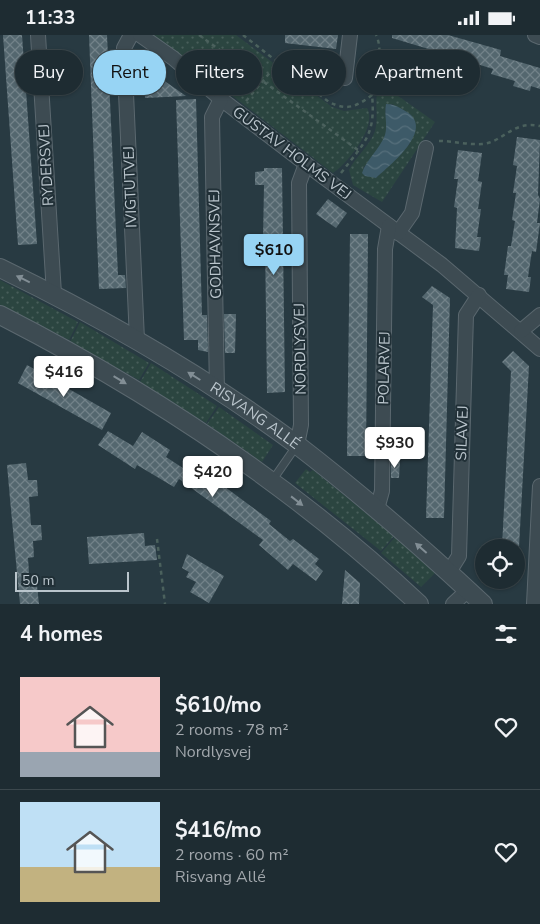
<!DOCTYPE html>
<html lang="en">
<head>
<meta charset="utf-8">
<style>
	body { margin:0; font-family:"Nunito Sans",sans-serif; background:#26343a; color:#f1f3f6; height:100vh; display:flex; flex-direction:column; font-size:19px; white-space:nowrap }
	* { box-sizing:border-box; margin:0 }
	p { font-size:16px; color:#a1a7ac }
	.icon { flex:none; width:28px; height:28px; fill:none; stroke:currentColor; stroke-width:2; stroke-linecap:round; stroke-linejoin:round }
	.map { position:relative; height:569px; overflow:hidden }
	.sheet { display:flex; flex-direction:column; background:#1e2c32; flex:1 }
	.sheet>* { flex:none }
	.banner { position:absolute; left:15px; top:15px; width:510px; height:45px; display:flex; gap:10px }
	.tools { position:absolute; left:475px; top:504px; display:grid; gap:10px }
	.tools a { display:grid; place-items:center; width:50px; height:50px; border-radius:50%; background:#1e2c32; box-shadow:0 1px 4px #0004,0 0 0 1px #3c484d; font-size:25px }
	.scale { position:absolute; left:15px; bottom:12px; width:114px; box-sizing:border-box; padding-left:5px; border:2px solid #bac5cc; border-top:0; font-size:14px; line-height:18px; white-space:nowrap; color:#bac5cc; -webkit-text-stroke:4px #213037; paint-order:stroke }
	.price { position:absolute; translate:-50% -42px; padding:0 11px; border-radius:5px; background:#fff; color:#222; font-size:16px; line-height:32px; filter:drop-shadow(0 1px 2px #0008) }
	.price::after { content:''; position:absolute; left:50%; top:30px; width:15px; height:11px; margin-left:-8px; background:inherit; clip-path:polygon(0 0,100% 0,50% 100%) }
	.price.active { background:#97d4f4; color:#111 }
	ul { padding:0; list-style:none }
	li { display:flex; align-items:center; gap:15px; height:125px; padding:0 20px }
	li+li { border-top:1px solid #3c484d }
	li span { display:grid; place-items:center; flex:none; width:140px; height:100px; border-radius:0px; color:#555 }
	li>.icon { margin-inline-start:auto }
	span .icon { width:60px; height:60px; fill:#fffc; stroke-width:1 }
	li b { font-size:21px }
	h2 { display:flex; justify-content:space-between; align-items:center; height:60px; padding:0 20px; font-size:21px }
	.tag { padding:0 18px; border-radius:22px; background:#1e2c32; box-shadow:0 1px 4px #0004,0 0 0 1px #3c484d; font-size:18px; line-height:45px }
	.tag.active { background:#97d4f4; color:#111 }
	.status { display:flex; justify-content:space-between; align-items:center; height:35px; padding:0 25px; background:#1e2c32; direction:ltr }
	.status svg { height:14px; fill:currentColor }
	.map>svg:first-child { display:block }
	.green { fill:url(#green-dots); fill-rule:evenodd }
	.water { fill:url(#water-waves) }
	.building { fill:url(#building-cross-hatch) }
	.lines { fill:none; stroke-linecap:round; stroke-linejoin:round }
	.service-casing { stroke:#5b686f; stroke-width:9 }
	.minor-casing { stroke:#5b686f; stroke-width:16 }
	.tertiary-casing { stroke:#5b686f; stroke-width:20 }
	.path { stroke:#4b615d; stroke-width:2.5; stroke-dasharray:4 4; stroke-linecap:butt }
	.service { stroke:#3d4b52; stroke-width:7 }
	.minor { stroke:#3d4b52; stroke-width:14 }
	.tertiary { stroke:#3d4b52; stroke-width:18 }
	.oneway { fill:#828e95 }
	.labels { text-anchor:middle; stroke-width:4; stroke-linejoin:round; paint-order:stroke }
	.street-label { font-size:15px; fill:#bac5cc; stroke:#213037 }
</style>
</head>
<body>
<div class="status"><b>11:33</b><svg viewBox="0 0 49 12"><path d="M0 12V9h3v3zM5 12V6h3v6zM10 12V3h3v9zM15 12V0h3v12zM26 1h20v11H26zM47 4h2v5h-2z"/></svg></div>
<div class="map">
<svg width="540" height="569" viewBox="0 0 540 569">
	<defs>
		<pattern id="green-dots" width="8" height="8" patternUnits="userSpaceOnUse" patternTransform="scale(1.25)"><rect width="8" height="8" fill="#2b4540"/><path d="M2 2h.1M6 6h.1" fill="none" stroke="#485e5a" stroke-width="1.8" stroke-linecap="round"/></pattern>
		<pattern id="water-waves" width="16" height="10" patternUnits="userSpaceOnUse" patternTransform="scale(1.25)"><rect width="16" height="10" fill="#3d5a68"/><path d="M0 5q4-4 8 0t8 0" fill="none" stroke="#57707c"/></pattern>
		<pattern id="building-cross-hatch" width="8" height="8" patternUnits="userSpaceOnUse" patternTransform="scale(1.25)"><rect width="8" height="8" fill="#54676f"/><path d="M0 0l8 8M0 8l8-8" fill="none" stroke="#728289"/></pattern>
	</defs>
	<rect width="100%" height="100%" fill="#283a42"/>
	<g class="green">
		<path d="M153 0H236L332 72 344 76 367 73C378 91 347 129 333 138Z"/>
		<path d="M384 51 435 87 382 167 353 150 349 135C355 122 370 111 375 96 379 82 374 68 378 54ZM393 69 410 109 376 143 363 133C373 122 385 109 387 93 388 85 384 81 386 70Z"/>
		<path d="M0 245 78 287 69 305 0 270Z"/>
		<path d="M80 287 149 328 139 345 70 307Z"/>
		<path d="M151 328 217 371 206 388 140 347Z"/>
		<path d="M219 372 273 410 262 427 207 389Z"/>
		<path d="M306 434 310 437 313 435 394 501 381 516 295 448Z"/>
		<path d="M395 502 435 538 421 552 381 518Z"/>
	</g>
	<path class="water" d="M386 69C395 69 400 73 407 77 435 95 390 130 376 143L365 141 362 138C366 125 379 115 385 100 388 90 384 81 386 69Z"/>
	<g class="building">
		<path d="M3 0H22L37 209 18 210Z"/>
		<path d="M89 0H107L118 240H125L126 253 99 254Z"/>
		<path d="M285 0H338L336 14 285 8Z"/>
		<path d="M392 0H448L501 15 500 21 540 33V54L531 51 530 56 513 51 515 46 491 39 493 34 448 20 445 31 429 26 432 15 392 3Z"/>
		<path d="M156 40 186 61 145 63 144 41Z"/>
		<path d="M196 64 202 280H207L208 317 198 315V305H184L176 65Z"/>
		<path d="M517 102 540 105 538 160 540 164 537 188H540L536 217 532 216 528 242H531L529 257 506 254 508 240H504L508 211H511L515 186 512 185 516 158H513L517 131 513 130Z"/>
		<path d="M458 115 482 118 478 146 482 147 478 174H481L477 202H481L479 216 455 213 457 173 454 172 458 144H454Z"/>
		<path d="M264 133H282L285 357 267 358 265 206H263L264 150H255V137L264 136Z"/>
		<path d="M328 164 347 178 336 193 316 179Z"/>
		<path d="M350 199H368L366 421H347Z"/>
		<path d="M432 251 450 263 444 483H426L433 270 422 262Z"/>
		<path d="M224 279H236L235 318H225Z"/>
		<path d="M513 316 529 331 519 512H502L511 336 502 327Z"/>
		<path d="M27 330 111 378 102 395 18 348Z"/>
		<path d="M108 396 133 411 142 397 170 415 166 422 189 437 193 431 221 449 271 486 269 489 290 506 293 504 319 524 315 529 323 536 316 546 293 529 288 535 259 510 263 505 179 444 174 452 137 430 135 434 98 410Z"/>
		<path d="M391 426H400L399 443H391Z"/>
		<path d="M26 428 28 445H37L38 461 29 462 31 490H41L42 505 33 506 34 522 28 523 30 552 37 551 39 569H20L10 464 7 430Z"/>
		<path d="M144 498 145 511 155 510 157 525 89 529 87 502Z"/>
		<path d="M187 519 224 541 209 568 190 557 196 547 186 542 189 537 182 533Z"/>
		<path d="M345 535 360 548 359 569H342Z"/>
	</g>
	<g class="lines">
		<g class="service-casing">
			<path id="service" d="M272 446 297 410"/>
		</g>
		<g class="minor-casing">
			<g id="minor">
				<path d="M38 0 54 259"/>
				<path d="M131 0 124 13 137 305"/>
				<path d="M140 0 173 23 221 64 306 129 442 230 540 314"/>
				<path d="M535 0 540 2"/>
				<path d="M345 43 350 0"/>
				<path d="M398 198 412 178 426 113"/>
				<path d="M521 296 540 280"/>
				<path d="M217 356 212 82 221 64"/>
				<path d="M297 410 301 390 299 148 306 129"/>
				<path d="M377 474 382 456 385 214 389 191"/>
				<path d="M449 537 459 521 466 280 479 260"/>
				<path d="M453 569 468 555"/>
				<path d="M534 569 540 451"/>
			</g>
		</g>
		<g class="tertiary-casing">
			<g id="tertiary">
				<path id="s1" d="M0 233C103 283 204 341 296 409 361 459 423 513 483 569"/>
				<path d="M0 280C153 358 294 452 419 569"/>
			</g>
		</g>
		<g class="path">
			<path d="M199 0 358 115"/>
			<path d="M243 0 329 67C347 76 356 72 372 60 376 44 384 15 376 0"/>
			<path d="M246 66 278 28"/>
			<path d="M439 106C453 106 468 110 482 109 502 108 513 85 540 91"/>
			<path d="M341 138C364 108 376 100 372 60"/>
			<path d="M157 504 165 569"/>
		</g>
		<use href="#service" class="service"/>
		<use href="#minor" class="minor"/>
		<use href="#tertiary" class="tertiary"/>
	</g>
	<defs><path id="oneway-solid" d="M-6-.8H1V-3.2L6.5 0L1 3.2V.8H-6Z" transform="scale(1.25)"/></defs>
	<g class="oneway">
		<use href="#oneway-solid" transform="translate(23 244) rotate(-154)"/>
		<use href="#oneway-solid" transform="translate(194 341) rotate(-148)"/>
		<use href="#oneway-solid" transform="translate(120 345) rotate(31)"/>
		<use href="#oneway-solid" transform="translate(297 466) rotate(38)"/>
		<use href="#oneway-solid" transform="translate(421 513) rotate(-139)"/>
	</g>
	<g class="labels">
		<g class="street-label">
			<text transform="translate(292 118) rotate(37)" y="5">GUSTAV HOLMS VEJ</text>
			<text transform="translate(46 130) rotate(-93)" y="5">RYDERSVEJ</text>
			<text transform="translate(130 152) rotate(-92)" y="5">IVIGTUTVEJ</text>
			<text transform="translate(215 209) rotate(-91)" y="5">GODHAVNSVEJ</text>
			<text transform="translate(300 314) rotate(-91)" y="5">NORDLYSVEJ</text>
			<text transform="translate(384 333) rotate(-89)" y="5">POLARVEJ</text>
			<text dy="5" stroke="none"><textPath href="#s1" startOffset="295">RISVANG ALLÉ</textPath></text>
			<text transform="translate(462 398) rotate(-88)" y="5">SILAVEJ</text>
		</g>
	</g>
</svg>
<div class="tools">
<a><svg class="icon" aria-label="locate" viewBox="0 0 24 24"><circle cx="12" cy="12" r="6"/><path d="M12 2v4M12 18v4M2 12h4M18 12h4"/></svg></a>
</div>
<div class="scale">50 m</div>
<b class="price active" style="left:274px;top:241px">$610</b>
<b class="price" style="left:64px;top:363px">$416</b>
<b class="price" style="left:395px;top:434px">$930</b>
<b class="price" style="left:213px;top:463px">$420</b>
<div class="banner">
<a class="tag">Buy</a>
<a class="tag active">Rent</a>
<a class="tag">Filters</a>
<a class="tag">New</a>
<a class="tag">Apartment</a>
</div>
</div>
<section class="sheet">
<h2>4 homes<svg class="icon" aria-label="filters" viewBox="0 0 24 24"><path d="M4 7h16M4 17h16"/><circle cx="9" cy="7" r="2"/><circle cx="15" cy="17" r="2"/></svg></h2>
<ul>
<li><span style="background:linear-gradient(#f6c9c9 75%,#9aa5b1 0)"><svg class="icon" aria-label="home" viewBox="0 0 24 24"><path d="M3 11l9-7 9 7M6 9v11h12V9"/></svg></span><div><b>$610/mo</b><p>2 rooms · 78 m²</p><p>Nordlysvej</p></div><svg class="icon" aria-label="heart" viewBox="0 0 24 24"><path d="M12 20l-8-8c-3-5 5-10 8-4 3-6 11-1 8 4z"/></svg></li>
<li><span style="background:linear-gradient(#bfe0f5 65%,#c2b280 0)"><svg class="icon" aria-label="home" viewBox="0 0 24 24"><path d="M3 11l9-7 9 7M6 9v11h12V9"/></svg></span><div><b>$416/mo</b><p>2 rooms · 60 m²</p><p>Risvang Allé</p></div><svg class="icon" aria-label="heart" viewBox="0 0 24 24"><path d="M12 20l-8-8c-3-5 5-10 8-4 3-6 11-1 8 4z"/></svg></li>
</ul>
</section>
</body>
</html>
